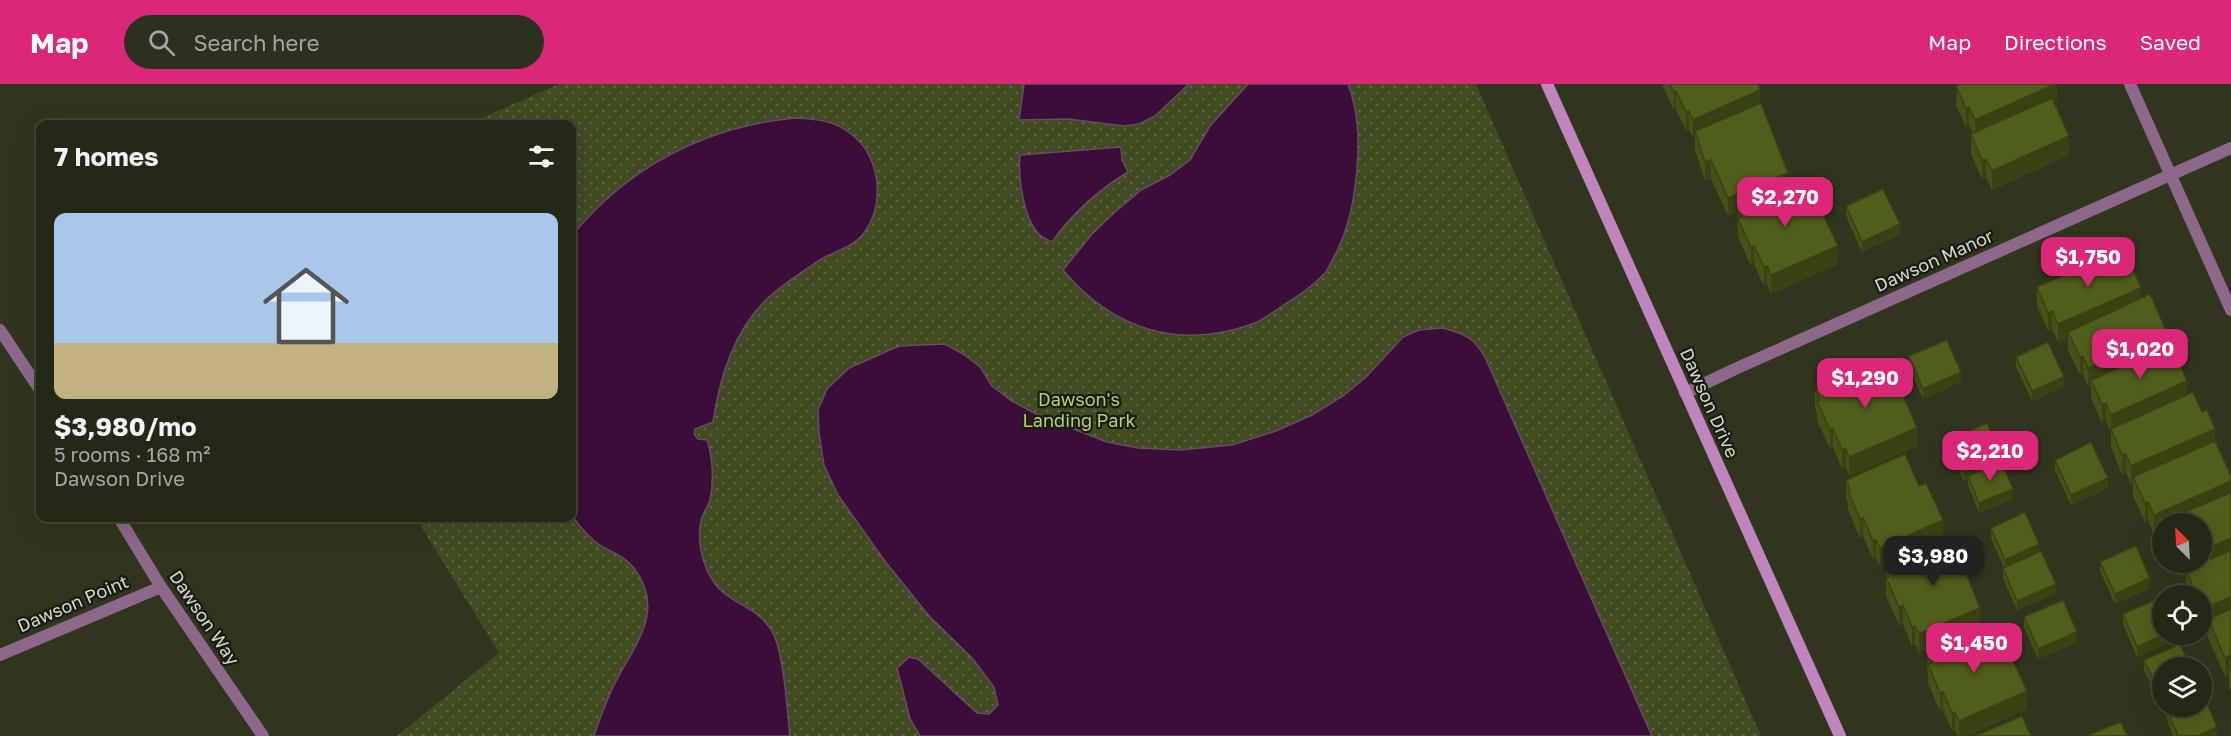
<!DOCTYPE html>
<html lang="en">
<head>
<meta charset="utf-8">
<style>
	body { margin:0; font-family:"Golos Text",sans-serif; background:#2c301f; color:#f1f3f6; height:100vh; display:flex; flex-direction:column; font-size:22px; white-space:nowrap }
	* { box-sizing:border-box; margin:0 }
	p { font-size:20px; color:#a3a6a1 }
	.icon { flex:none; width:33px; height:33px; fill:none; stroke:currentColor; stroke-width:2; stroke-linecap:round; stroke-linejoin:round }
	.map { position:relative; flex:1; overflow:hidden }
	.side { position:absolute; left:36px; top:36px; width:540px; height:402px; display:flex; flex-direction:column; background:#242816; border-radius:12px; box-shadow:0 6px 24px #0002,0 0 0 2px #414435 }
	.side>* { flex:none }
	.needle { width:39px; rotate:336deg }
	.tools { position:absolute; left:2152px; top:429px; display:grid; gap:12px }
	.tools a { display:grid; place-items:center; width:60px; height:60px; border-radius:50%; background:#242816; box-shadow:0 6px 24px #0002,0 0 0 2px #414435; font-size:30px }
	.price { position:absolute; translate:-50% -51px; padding:0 14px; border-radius:12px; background:#db2777; color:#fff; font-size:20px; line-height:39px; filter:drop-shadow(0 2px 3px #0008) }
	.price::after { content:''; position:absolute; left:50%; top:36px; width:18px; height:14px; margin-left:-9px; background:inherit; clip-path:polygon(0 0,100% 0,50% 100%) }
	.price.active { background:#222; color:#fff }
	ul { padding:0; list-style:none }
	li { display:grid; align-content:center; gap:12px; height:318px; padding:0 18px }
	li span { display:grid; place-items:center; height:186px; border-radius:12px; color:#555 }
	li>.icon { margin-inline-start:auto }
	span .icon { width:108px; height:108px; fill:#fffc; stroke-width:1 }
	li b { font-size:26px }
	h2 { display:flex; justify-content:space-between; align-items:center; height:72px; padding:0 18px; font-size:26px }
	header { display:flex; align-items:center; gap:36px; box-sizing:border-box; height:84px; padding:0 30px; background:#db2777; color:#fff }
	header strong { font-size:28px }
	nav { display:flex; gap:33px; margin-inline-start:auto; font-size:21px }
	.search { width:420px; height:54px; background:#2c301f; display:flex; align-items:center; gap:15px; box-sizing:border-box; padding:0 21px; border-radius:33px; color:#a3a6a1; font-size:22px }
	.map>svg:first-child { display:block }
	.park { fill:url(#park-dots) }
	.water { fill:#3a0e39; stroke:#694b65; stroke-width:1.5 }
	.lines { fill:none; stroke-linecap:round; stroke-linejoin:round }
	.street { stroke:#8e688b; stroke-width:12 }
	.secondary { stroke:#c185bd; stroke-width:12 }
	.wall { fill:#455117 }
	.shaded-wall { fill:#384213 }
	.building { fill:#505e1b; stroke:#384213; stroke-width:1.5 }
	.labels { text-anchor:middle; stroke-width:4.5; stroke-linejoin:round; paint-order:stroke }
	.street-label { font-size:18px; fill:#d6dacc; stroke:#191c11 }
	.park-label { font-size:18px; fill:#b8cf71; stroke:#191c11 }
</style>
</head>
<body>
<header>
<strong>Map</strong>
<div class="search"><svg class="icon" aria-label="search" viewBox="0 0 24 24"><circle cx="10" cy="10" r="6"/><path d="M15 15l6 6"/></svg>Search here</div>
<nav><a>Map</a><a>Directions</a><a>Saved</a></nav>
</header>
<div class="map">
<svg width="2231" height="652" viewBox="0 0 2231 652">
	<defs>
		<pattern id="park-dots" width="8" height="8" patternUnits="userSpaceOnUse" patternTransform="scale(1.5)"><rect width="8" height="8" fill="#414b22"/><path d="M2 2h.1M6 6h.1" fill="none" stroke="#5c6441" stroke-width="1.8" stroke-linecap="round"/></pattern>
	</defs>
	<rect width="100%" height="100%" fill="#30361e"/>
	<path class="park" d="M559 0H1476L1761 652H397L499 569 416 434H572V40H468Z"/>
	<g class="water">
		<path d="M1024 0H1189L1155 32 1139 40 1124 42 1068 35 1019 36Z"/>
		<path d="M1248 0H1348C1359 29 1359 55 1357 85 1354 117 1349 145 1334 173 1331 178 1329 184 1325 189 1314 201 1297 213 1282 222 1273 228 1264 235 1255 239 1180 267 1113 246 1063 186L1092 150 1115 128 1141 106 1170 91 1190 76 1210 42Z"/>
		<path d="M795 34C815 35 834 36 851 50 880 72 886 119 864 149 854 163 832 168 818 177 802 188 785 199 770 212 734 245 720 292 713 338L695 345 694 350 698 355 707 356C713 374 714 397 710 416 708 423 703 429 701 437 698 448 700 467 704 478 718 522 750 515 770 544 784 563 787 627 790 652H594C600 635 606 617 614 601 633 562 667 528 634 484 624 471 609 468 597 459 587 452 579 441 572 432V152C627 83 707 42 795 34Z"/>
		<path d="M1121 63 1122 76 1128 88C1097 107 1073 128 1052 158 1048 156 1043 154 1040 151 1023 136 1018 92 1020 71Z"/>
		<path d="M1443 244C1465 250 1474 254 1485 273L1652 652H920L910 635 897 584 909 573 918 575 977 629 989 630 998 621 994 603 972 574 929 532 884 476 838 411 824 381 819 349 818 326 827 305 849 284 899 262 945 260 965 271 981 284 992 302 1012 317 1040 332 1107 358 1138 364 1180 366 1232 361 1276 347 1312 331 1343 312 1366 293 1403 253 1419 246Z"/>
	</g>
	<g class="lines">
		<g class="street">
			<path d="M2130 0 2231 226"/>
			<path d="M0 246 40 306"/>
			<path d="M1685 309 1735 285 2231 64"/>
			<path d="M119 434 161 503 263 652"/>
			<path d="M0 571 161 503"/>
		</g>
		<path class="secondary" d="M1547 0 1840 652"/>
	</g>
	<g class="wall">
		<path d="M1662 0H1758L1760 20 1788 101 1811 128 1838 180 1771 210 1767 200 1764 202 1754 180 1751 182 1738 153 1737 128 1728 132 1711 95 1705 96 1695 66V53L1693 54 1689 45 1686 46 1676 26 1674 27Z"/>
		<path d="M1956 0H2057V17L2054 19 2069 71 1992 106 1986 93 1982 95 1971 69V50L1973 49 1969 41 1966 43 1956 21 1957 2Z"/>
		<path d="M1846 122 1900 150 1862 168 1846 132Z"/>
		<path d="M2127 188 2167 262 2187 311 2215 357 2231 392V607L2229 603V590L2225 592 2208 554V541L2203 543 2202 540V512H2189L2186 505V492L2181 494 2174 478H2202V440H2163V446L2154 450 2148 436 2145 438 2133 412V399L2131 401 2126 388 2122 390 2111 363V348L2106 337 2102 339 2091 314V302L2088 303 2083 290 2080 291 2068 266V254L2058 258 2052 245 2048 247 2037 222V203Z"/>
		<path d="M1909 272 1961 298 1923 315 1909 282Z"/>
		<path d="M2016 273 2064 303 2032 317 2016 283Z"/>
		<path d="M1815 306 1917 362 1849 392 1846 384 1842 385 1833 363 1830 365 1817 336V329L1815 324Z"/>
		<path d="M1949 357 2001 377 2013 415 1979 429 1968 401V396L1964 397 1949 367Z"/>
		<path d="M2055 376 2108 404 2071 421 2055 386Z"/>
		<path d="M1846 396 1943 455 1880 482 1876 474 1873 475 1863 452 1860 454 1848 426V419L1846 415Z"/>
		<path d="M1991 444 2039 468 2056 509 2017 526 2003 494V484H2004L1991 454Z"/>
		<path d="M2100 478 2150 504 2115 520 2100 487Z"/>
		<path d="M1886 484 1980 542 1919 569 1915 560 1912 562 1903 540 1899 541 1886 512Z"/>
		<path d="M2123 530 2174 550V556L2137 573 2123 540Z"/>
		<path d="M2024 533 2077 558 2038 575 2024 543Z"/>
		<path d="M1927 568 1999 573 2027 625 1967 652H1958L1955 646 1952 647 1943 626 1940 627 1928 599Z"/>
		<path d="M2144 576 2163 584V616L2159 618 2144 586Z"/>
		<path d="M2167 626 2217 652H2173L2167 636Z"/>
	</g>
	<g class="shaded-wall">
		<path d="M2055 0H2057V17L1975 54V36Z"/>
		<path d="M1760 6V24L1695 47V53L1693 54V36Z"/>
		<path d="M1676 7V26L1674 27V8Z"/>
		<path d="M1969 23V41L1966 43V24Z"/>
		<path d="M1689 27V45L1686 46V28Z"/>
		<path d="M2069 52V71L1992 106V87Z"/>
		<path d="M1986 75V93L1982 95V76Z"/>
		<path d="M1711 76V95L1705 96V78Z"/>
		<path d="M1788 89V107L1737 123V128L1728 132V114Z"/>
		<path d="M1900 140V150L1862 168V158Z"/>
		<path d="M1754 162V180L1751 182V163Z"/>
		<path d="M1838 162V180L1771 210V191Z"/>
		<path d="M1767 182V200L1764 202V183Z"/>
		<path d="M2141 204V222L2068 248V254L2058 258V240Z"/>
		<path d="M2052 227V245L2048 247V229Z"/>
		<path d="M2167 249V268L2091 296V302L2088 303V284Z"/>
		<path d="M2083 272V290L2080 291V273Z"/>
		<path d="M1961 288V298L1923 315V305Z"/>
		<path d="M2064 293V303L2032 317V307Z"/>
		<path d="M2187 297V315L2111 346V331Z"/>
		<path d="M2106 319V337L2102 339V320Z"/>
		<path d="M1917 344V362L1849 392V373Z"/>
		<path d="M1833 345V363L1830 365V346Z"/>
		<path d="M2215 345V363L2133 393V399L2131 401V382Z"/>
		<path d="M1846 365V384L1842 385V366Z"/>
		<path d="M2001 370V380L1968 392V396L1964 397V388Z"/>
		<path d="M2126 370V388L2122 390V371Z"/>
		<path d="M2108 394V404L2071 421V411Z"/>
		<path d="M2231 397V416L2164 437V440H2163V446L2154 450V431Z"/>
		<path d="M2013 405V415L1979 429V419Z"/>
		<path d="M2148 418V436L2145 438V419Z"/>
		<path d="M1863 434V452L1860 454V435Z"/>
		<path d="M1943 436V455L1880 482V464Z"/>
		<path d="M2231 454V473L2186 486V492L2181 494V478H2202V467Z"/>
		<path d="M1876 456V474L1873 475V457Z"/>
		<path d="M2039 460V470L2005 486V476Z"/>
		<path d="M2150 494V504L2115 520V510Z"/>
		<path d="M2056 500V509L2017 526V517Z"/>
		<path d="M2231 513V531L2208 535V541L2203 543V525Z"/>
		<path d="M1903 521V540L1899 541V523Z"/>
		<path d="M1980 524V542L1919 569V550Z"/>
		<path d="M1915 542V560L1912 562V543Z"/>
		<path d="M2077 548V558L2038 575V565Z"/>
		<path d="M2165 550H2174V556L2137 573V563Z"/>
		<path d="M2231 571V588L2229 584V590L2225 592V574Z"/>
		<path d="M2163 606V616L2159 618V608Z"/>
		<path d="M2027 607V625L1967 652H1959V637Z"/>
		<path d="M1943 608V626L1940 627V609Z"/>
		<path d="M1955 628V646L1952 647V629Z"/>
		<path d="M2217 643V652H2198Z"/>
	</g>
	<g class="building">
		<path d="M1670 0H1758L1760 6 1693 36 1689 27 1686 28 1676 7 1674 8Z"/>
		<path d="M1961 0H2055L1975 36 1969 23 1966 24 1956 2Z"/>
		<path d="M2052 14 2069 52 1992 87 1986 75 1982 76 1971 50Z"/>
		<path d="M1761 19 1788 89 1728 114 1711 76 1705 78 1695 47Z"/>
		<path d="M1798 96 1811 128 1820 124 1838 162 1771 191 1767 182 1764 183 1754 162 1751 163 1738 135 1742 133 1737 123Z"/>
		<path d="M1883 105 1900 140 1862 158 1846 122Z"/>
		<path d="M2118 167 2127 188 2133 185 2141 204 2058 240 2052 227 2048 229 2037 203Z"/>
		<path d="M2150 210 2167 249 2088 284 2083 272 2080 273 2068 248Z"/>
		<path d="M1947 256 1961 288 1923 305 1909 272Z"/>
		<path d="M2048 258 2064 293 2032 307 2016 273Z"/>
		<path d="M2171 260 2187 297 2111 331 2106 319 2102 320 2091 296Z"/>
		<path d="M1884 276 1897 307 1901 306 1917 344 1849 373 1846 365 1842 366 1833 345 1830 346 1817 317 1820 316 1815 306Z"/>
		<path d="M2193 308 2202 328 2207 326 2215 345 2131 382 2126 370 2122 371 2111 345Z"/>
		<path d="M1987 339 2001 370 1964 388 1949 357Z"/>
		<path d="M2215 357 2231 392V397L2154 431 2148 418 2145 419 2133 393Z"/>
		<path d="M2091 358 2108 394 2071 411 2055 376Z"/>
		<path d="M1905 370 1919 402 1926 399 1943 436 1880 464 1876 456 1873 457 1863 434 1860 435 1848 407 1850 406 1846 396Z"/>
		<path d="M2001 377 2013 405 1979 419 1968 392Z"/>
		<path d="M2230 409 2231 411V454L2202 467V440H2165L2164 437Z"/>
		<path d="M2025 428 2039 460 2005 476 1991 444Z"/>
		<path d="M1952 455 1980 524 1919 550 1915 542 1912 543 1903 521 1899 523 1886 493 1889 492 1886 484Z"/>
		<path d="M2136 462 2150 494 2115 510 2100 478Z"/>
		<path d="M2231 466V513L2203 525 2202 522V512H2197L2186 486Z"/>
		<path d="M2041 467 2056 500 2017 517 2003 484Z"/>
		<path d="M2160 514 2163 521V550H2165L2137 563 2123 530Z"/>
		<path d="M2063 516 2077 548 2038 565 2024 533Z"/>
		<path d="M2231 525V571L2225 574 2208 535Z"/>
		<path d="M1985 543 1999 573 2009 568 2027 607 1959 637 1955 628 1952 629 1943 608 1940 609 1928 580 1932 579 1927 568Z"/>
		<path d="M2180 560 2191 584H2163V606L2159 608 2144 576Z"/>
		<path d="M2203 610 2217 643 2198 652H2178L2167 626 2175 622H2202Z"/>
		<path d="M2022 632 2031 652H1975Z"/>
		<path d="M2121 638 2127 652H2086Z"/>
	</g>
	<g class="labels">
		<g class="street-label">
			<text transform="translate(1934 177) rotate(-24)" y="6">Dawson Manor</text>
			<text transform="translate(1709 319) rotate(66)" y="6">Dawson Drive</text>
			<text transform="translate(73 520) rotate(-23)" y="6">Dawson Point</text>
			<text transform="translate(204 534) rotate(56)" y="6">Dawson Way</text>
		</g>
		<g class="park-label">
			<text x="1079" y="322">Dawson's<tspan x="1079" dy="21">Landing Park</tspan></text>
		</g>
	</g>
</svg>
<div class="tools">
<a><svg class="needle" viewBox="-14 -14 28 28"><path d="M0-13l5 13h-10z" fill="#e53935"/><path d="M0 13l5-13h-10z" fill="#a3a6a1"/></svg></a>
<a><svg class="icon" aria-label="locate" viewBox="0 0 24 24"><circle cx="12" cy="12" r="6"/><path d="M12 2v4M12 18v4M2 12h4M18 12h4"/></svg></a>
<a><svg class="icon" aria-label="layers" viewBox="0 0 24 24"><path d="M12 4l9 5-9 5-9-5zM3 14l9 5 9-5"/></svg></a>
</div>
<b class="price" style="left:1785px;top:144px">$2,270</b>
<b class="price" style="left:2088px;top:204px">$1,750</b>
<b class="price" style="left:2140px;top:296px">$1,020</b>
<b class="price" style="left:1865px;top:325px">$1,290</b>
<b class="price" style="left:1990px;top:398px">$2,210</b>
<b class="price active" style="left:1933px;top:503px">$3,980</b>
<b class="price" style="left:1974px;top:590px">$1,450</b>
<section class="side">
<h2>7 homes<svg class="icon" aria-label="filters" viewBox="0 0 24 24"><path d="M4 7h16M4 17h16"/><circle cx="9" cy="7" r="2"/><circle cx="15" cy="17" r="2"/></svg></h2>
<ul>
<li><span style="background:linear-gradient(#a9c7e8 70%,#c2b280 0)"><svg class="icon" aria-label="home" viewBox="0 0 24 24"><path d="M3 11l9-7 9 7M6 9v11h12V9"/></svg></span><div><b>$3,980/mo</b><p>5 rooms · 168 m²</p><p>Dawson Drive</p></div></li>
</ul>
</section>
</div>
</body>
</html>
